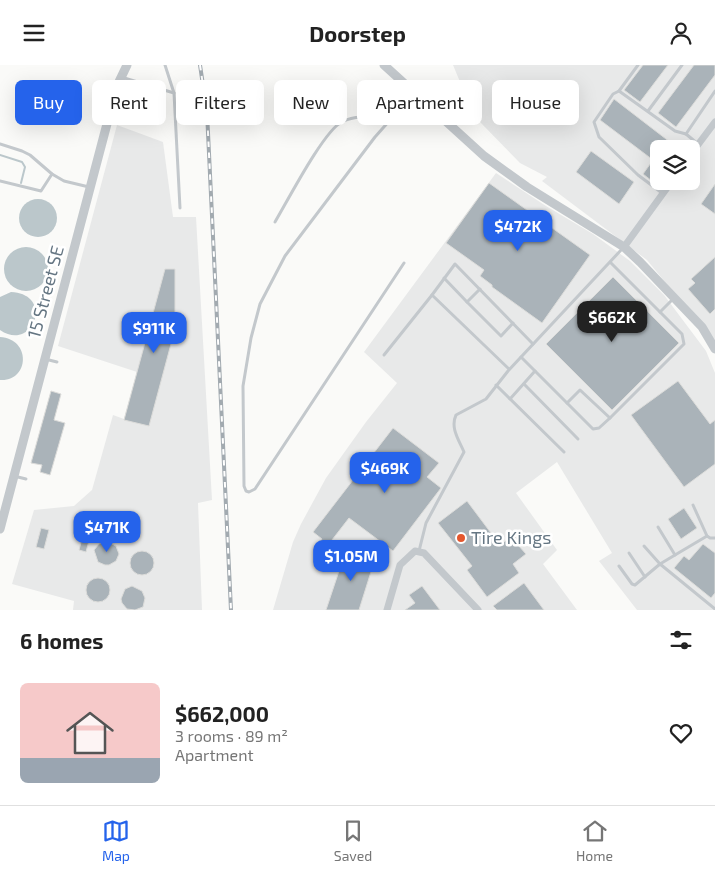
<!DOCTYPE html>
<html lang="en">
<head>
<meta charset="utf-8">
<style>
	body { margin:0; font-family:"Exo 2",sans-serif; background:#f6f6f6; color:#222; height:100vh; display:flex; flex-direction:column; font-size:19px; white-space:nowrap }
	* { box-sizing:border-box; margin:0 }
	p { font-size:16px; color:#767676 }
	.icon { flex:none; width:28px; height:28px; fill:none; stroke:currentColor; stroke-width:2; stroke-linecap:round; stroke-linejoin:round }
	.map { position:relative; height:545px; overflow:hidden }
	.details { display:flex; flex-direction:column; background:#fff; flex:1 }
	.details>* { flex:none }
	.guide { position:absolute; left:15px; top:15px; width:685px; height:45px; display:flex; gap:10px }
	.fabs { position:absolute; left:650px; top:75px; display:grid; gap:10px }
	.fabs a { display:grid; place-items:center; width:50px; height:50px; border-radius:8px; background:#fff; box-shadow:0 5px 20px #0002; font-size:25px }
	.price { position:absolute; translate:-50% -42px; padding:0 11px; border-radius:10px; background:#2563eb; color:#fff; font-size:16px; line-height:32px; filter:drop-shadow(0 1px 2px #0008) }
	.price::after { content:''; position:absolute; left:50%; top:30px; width:15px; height:11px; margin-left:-8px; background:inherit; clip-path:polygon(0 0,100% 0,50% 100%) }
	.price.current { background:#222; color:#fff }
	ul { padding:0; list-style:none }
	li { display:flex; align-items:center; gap:15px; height:125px; padding:0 20px }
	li+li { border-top:1px solid #e0e0e0 }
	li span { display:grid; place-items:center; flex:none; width:140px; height:100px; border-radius:8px; color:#555 }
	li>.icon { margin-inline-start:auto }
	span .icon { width:60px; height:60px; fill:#fffc; stroke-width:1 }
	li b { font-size:21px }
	h2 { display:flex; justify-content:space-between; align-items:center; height:60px; padding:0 20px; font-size:21px }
	.pill { padding:0 18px; border-radius:8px; background:#fff; box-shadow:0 5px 20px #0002; font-size:18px; line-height:45px }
	.pill.current { background:#2563eb; color:#fff }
	header { display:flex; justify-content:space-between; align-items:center; height:65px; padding:0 20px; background:#fff; font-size:22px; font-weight:700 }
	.tab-bar { display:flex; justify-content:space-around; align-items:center; height:70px; border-top:1px solid #e0e0e0; background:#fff; font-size:14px; color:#767676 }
	.tab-bar a { display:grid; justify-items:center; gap:2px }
	.tab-bar .current { color:#2563eb }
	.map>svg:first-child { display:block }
	.built { fill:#e8e9e9; fill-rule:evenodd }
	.water { fill:#bbc7cb }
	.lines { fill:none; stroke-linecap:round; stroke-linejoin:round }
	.stream { stroke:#bbc7cb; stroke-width:2 }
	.building { fill:#aab3b9; stroke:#dcdcda }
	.service { stroke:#c3c8cc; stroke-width:3 }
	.minor { stroke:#c3c8cc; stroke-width:7 }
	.tertiary { stroke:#c3c8cc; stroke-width:9 }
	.rail-casing { stroke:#a2aab0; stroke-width:4 }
	.rail { stroke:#fff; stroke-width:2; stroke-dasharray:5.5; stroke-linecap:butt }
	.poi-dot { fill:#e4572e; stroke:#fff; stroke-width:2 }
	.labels { text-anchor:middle; stroke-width:5; stroke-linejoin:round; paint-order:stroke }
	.street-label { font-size:18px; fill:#657683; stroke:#fff }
	.poi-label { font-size:18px; fill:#657683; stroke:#fff; text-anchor:start }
</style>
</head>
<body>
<header><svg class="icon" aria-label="menu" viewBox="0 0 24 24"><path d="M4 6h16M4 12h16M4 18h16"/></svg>Doorstep<svg class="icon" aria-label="person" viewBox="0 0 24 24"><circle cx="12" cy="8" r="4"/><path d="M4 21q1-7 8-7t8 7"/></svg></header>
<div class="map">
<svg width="715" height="545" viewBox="0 0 715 545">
	<rect width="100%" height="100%" fill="#fafaf8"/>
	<g class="built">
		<path d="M453 0H715V278L647 195 542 116 547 112 520 98 481 58 468 36ZM659 84H691V116H659Z"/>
		<path d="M117 60 163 77 173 152H196L212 435 198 438 202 545H73L74 536 12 519 34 445 74 441 92 425 113 350 124 354 137 307 58 281Z"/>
		<path d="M496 108 546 141 593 169 630 196 664 230 706 286 715 308V545H637L599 496 612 488 557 397 516 428 557 485 543 499 577 545H273L293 477 301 459 326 413 366 357 397 318 364 287Z"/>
	</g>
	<g class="water">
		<circle cx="38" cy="153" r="19"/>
		<circle cx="26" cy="204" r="22"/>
		<path d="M11 227C55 229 33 288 0 265V232Z"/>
		<path d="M0 272C32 274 29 317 0 315Z"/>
	</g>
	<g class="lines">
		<path class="stream" d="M0 90 22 97 25 102 21 118"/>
	</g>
	<g class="building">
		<path d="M643 0H668L640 37 624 25Z"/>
		<path d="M694 0H715V10L676 62 658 48Z"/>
		<path d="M614 34 679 84H659V108L652 116 643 109 653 95 600 55Z"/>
		<path d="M591 86 634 117 619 139 576 107Z"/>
		<path d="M489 118 590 190 542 258 492 222V220L480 211 484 205 446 178Z"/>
		<path d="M715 119V149L701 139Z"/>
		<path d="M715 192V244L710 249 688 224 695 218 691 214Z"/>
		<path d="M165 204H175V264L149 361 124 355Z"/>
		<path d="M613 212 679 278 612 345 546 279Z"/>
		<path d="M678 316 710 359 715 355V399L684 422 631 350Z"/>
		<path d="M51 326 61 329 54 355 65 358 50 410 40 407 42 400 31 398Z"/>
		<path d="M393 363 439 398 427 412 441 423 393 486 349 453 325 484 318 479 322 474 313 467Z"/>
		<path d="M467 436 500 480 514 469 520 478 518 480 526 489 513 499 519 508 487 532 467 505 472 501 438 458Z"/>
		<path d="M684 443 697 463 681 474 668 454Z"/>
		<path d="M41 463 49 465 44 484 36 482Z"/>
		<path d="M84 466 91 468 86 487 79 485Z"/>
		<path d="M106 476 116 481 119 489 116 496 109 500H105L98 497 94 485 99 479Z"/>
		<path d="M703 479 715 488V528L711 533 674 503 684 491 689 495Z"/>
		<path d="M346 485 375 494 359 545H326Z"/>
		<circle cx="142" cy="498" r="12"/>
		<circle cx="98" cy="525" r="12"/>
		<path d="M524 518 544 545H497L493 541Z"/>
		<path d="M132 521 142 526 145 533 143 542 135 545 127 544 122 538 121 534 125 524Z"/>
		<path d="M422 521 440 545H405L415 538 409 530Z"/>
	</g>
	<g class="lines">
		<g class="service">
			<path d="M165 0 174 28 180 143"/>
			<path d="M638 0 619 26 675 66 686 69 698 79"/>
			<path d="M121 12 174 28"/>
			<path d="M619 26 613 29 594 57 599 72 638 110 662 128"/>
			<path d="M648 46 682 0"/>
			<path d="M686 69 715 26"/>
			<path d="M0 79 22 86 30 90 52 109 64 116 89 122"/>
			<path d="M0 116 41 126 52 109"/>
			<path d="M275 157C287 137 324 65 342 57 357 49 372 52 386 59"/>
			<path d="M404 198 255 424 249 427 246 426 244 421 243 321 251 273 260 239 285 191 375 72 414 28"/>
			<path d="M444 213 467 237"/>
			<path d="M480 224 467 237 501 271 513 258"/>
			<path d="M660 247 674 233"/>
			<path d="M384 290 432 230"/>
			<path d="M521 292 593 364 599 363 610 353 684 279 682 269 611 198"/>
			<path d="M45 294 57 297"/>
			<path d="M509 304 432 230 455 199 533 279"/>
			<path d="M524 319 578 374"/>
			<path d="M496 320 564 387"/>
			<path d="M510 334 535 306"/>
			<path d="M567 338 580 325 610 353"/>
			<path d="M14 411 26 414"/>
			<path d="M693 440 707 471 710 473H715"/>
			<path d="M658 462 675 490 707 471"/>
			<path d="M644 481 660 499 675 490"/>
			<path d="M419 486 426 458 464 387C459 375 450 363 456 350L486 334 508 306 622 184"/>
			<path d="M629 488 645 512"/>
			<path d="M619 501 632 519 635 520 660 499 715 544"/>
		</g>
		<g class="minor">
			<path d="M691 89 715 57"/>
			<path d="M624 182 672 116"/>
			<path d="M387 545 400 500 415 486 424 488 478 545"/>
		</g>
		<g class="tertiary">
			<path d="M384 0 484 91 527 122 624 182 640 197 702 262 715 284"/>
			<path d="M0 464 117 21 127 0"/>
		</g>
		<g class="rail-casing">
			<path id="rail" d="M200 0 207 47 231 545"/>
		</g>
		<use href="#rail" class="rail"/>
	</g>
	<circle class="poi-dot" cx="461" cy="473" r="5"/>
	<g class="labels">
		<g class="street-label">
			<text transform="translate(46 227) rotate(-75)" y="6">15 Street SE</text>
		</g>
		<g class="poi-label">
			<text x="471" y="479">Tire Kings</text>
		</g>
	</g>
</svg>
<div class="fabs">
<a><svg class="icon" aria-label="layers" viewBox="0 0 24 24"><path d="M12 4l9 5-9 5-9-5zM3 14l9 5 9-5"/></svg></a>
</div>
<b class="price" style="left:518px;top:187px">$472K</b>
<b class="price current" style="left:612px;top:278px">$662K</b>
<b class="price" style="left:154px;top:289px">$911K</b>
<b class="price" style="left:385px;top:429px">$469K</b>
<b class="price" style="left:107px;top:488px">$471K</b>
<b class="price" style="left:351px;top:517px">$1.05M</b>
<div class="guide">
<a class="pill current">Buy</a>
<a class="pill">Rent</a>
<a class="pill">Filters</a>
<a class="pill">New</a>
<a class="pill">Apartment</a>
<a class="pill">House</a>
</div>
</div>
<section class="details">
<h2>6 homes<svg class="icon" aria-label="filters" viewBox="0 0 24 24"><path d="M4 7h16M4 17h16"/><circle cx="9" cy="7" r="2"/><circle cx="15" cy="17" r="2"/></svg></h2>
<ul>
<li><span style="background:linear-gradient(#f6c9c9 75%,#9aa5b1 0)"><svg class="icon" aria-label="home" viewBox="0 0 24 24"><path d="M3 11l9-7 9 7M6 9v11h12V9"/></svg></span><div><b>$662,000</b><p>3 rooms · 89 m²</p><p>Apartment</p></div><svg class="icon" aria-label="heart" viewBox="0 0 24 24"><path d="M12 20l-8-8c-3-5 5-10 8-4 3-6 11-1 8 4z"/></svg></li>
</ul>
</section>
<nav class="tab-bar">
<a class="current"><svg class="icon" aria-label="map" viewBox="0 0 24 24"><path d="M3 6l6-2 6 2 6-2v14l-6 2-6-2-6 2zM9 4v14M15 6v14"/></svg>Map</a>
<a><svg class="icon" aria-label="saved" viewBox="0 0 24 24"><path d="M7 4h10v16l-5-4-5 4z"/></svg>Saved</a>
<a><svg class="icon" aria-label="home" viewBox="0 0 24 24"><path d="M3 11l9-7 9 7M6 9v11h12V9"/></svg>Home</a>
</nav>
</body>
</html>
